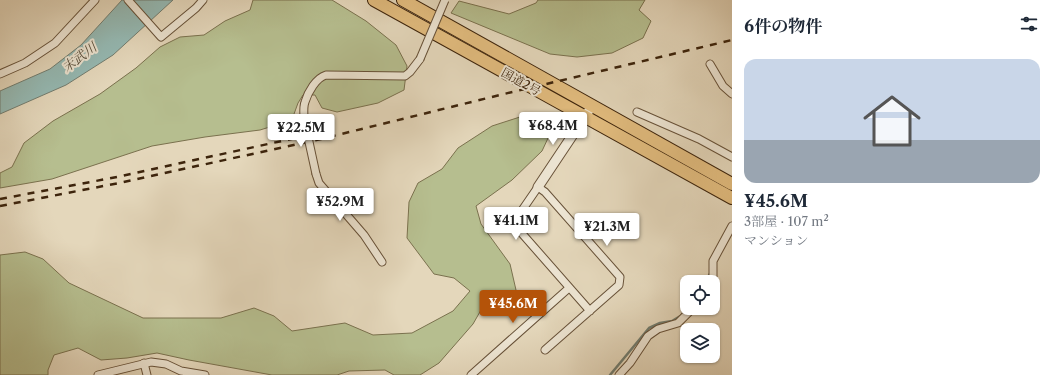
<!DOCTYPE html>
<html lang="ja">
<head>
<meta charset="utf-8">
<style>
	body { margin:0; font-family:"Libre Caslon Text","Noto Serif JP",serif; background:#f6f6f7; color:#1f2937; height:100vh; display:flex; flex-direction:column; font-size:15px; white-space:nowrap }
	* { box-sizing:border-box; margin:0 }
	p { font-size:13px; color:#747a83 }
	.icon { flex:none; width:22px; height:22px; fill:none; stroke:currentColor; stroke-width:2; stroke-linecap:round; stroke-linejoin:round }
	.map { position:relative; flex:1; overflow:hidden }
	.drawer { display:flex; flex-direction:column; background:#fff; width:320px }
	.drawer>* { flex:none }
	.buttons { position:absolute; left:680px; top:275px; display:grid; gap:8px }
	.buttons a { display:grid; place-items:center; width:40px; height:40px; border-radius:8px; background:#fff; box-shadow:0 1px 3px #0004; font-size:20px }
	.price { position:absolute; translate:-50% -34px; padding:0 9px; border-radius:4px; background:#fff; color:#222; font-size:13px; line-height:26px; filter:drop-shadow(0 1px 2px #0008) }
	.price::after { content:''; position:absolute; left:50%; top:24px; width:12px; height:9px; margin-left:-6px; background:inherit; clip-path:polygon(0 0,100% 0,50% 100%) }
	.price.selected { background:#b45309; color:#fff }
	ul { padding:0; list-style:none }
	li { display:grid; align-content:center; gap:8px; height:212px; padding:0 12px }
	li span { display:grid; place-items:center; height:124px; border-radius:12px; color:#555 }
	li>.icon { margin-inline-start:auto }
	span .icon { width:72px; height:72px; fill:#fffc; stroke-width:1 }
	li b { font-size:17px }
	h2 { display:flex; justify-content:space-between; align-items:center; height:48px; padding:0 12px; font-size:17px }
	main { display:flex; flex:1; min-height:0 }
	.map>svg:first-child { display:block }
	.green { fill:#b6be8f; stroke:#7a714e }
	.water { fill:#95b9b3; stroke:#727d70 }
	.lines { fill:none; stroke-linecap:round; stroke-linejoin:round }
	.stream { stroke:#727d70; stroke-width:2.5 }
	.minor-casing { stroke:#675138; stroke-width:9 }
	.tertiary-casing { stroke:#675138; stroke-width:11 }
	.trunk-casing { stroke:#3d240c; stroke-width:14 }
	.minor { stroke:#ede5d3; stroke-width:7 }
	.tertiary { stroke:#ede5d3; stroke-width:9 }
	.trunk { stroke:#e2bc7e; stroke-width:12 }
	.rail { stroke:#3d240c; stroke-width:2.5; stroke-dasharray:7 7; stroke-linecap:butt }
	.minor-bridge-casing { stroke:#675138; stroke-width:9; stroke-linecap:butt }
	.minor-bridge { stroke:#ede5d3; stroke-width:7 }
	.labels { text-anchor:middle; stroke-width:4; stroke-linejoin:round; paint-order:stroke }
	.street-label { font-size:12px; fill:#3d240c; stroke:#ede5d3 }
	.water-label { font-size:13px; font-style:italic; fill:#534936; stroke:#ede5d3 }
</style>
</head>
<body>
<main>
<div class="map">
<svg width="732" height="375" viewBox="0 0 732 375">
	<rect width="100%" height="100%" fill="#e4d7bb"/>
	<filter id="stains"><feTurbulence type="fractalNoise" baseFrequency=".005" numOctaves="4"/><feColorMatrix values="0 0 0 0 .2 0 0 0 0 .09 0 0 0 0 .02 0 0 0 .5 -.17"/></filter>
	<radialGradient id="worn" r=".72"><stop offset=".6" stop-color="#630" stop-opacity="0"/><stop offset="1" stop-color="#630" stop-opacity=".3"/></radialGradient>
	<g class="green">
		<path d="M253 0H332L366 21 396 45 407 66 404 90 378 103 337 112 322 108 315 95H303L298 103 294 114 289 121 260 130 205 137 152 146 52 179 0 188V173L12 167 24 143 53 121 100 94 136 68 160 47 180 37 204 35 225 21 250 10Z"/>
		<path d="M538 0H645L639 10 651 21 643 38 612 53 577 57 550 54 451 13 459 1 509 14 536 3Z"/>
		<path d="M523 116 549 136 542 151 512 180 476 206 481 224 510 264 516 290 503 301 481 310 473 324 439 363 420 375H394L385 370 349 371 337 375H272L189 360 157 353 127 358 101 360 78 348 54 355 48 370V375H0V255L25 252 43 259 69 283 143 318H221L254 308 274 316 292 331 345 323 373 335 412 333 453 311 470 291 454 278 434 274 407 238 409 202 418 183 442 169 458 148 492 126Z"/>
	</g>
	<path class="water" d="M122 0H173L113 55 66 85 0 114V91L50 69 81 45Z"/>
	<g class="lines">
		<g class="stream">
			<path d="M705 282 711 272"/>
			<path d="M610 375 649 328 660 323 672 321 682 315 687 308"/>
		</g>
		<g class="minor-casing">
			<g id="minor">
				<path d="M128 0 161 37 196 8 203 0"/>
				<path d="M710 64 723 86 732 94"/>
				<path d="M0 74 25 63 55 43 95 0"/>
				<path d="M637 112 699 139 732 157"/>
				<path d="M304 119C304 114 303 107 305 102 308 92 316 78 326 75L405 76 410 72 420 59"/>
				<path d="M316 174 319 183 364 235 382 262"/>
				<path d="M711 282 713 277V261L732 226"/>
				<path d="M545 350 619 285 620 277 545 192 538 187 516 219 518 229 590 311"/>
				<path d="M144 363 147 375"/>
				<path d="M98 375 151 362 166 364 181 371 205 375"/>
				<path d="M471 375 569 288"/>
				<path d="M619 375 630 363 648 336 658 329 678 323 693 308"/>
			</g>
		</g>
		<g class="tertiary-casing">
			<path id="tertiary" d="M538 187 592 106"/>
		</g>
		<g class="trunk-casing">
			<g id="trunk">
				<path d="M374 0 732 198"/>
				<path d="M403 0 732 184"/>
			</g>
		</g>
		<use href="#minor" class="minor"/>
		<use href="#tertiary" class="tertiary"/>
		<use href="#trunk" class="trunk"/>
		<g class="rail">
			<path d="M0 199 117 177 323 132"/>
			<path d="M0 206 119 183 321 139 504 94 732 40"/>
		</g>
		<g class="minor-bridge-casing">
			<g id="minor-bridge">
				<path d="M420 59 445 0"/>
				<path d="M304 119 316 174"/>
			</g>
		</g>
		<use href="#minor-bridge" class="minor-bridge"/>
	</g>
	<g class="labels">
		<g class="street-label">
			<text transform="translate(521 82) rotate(29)" y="4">国道2号</text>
		</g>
		<g class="water-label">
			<text transform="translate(79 57) rotate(-37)" y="5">末武川</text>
		</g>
	</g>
	<rect width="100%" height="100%" filter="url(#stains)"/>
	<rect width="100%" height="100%" fill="url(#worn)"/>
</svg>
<div class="buttons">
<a><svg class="icon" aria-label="locate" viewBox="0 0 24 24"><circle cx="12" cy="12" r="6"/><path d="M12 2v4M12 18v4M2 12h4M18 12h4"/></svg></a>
<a><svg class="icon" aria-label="layers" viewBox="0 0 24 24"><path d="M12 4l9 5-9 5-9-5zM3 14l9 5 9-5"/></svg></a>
</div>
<b class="price" style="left:553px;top:146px">¥68.4M</b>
<b class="price" style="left:301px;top:148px">¥22.5M</b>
<b class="price" style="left:340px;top:222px">¥52.9M</b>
<b class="price" style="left:516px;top:241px">¥41.1M</b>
<b class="price" style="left:607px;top:247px">¥21.3M</b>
<b class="price selected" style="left:513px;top:324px">¥45.6M</b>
</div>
<section class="drawer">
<h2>6件の物件<svg class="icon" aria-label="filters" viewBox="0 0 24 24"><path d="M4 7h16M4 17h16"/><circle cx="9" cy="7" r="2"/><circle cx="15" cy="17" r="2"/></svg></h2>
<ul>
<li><span style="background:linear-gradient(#c9d6e8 65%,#9aa5b1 0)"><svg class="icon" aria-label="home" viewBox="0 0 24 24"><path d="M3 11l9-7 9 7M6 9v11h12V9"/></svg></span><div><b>¥45.6M</b><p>3部屋 · 107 m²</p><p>マンション</p></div></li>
</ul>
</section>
</main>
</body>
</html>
